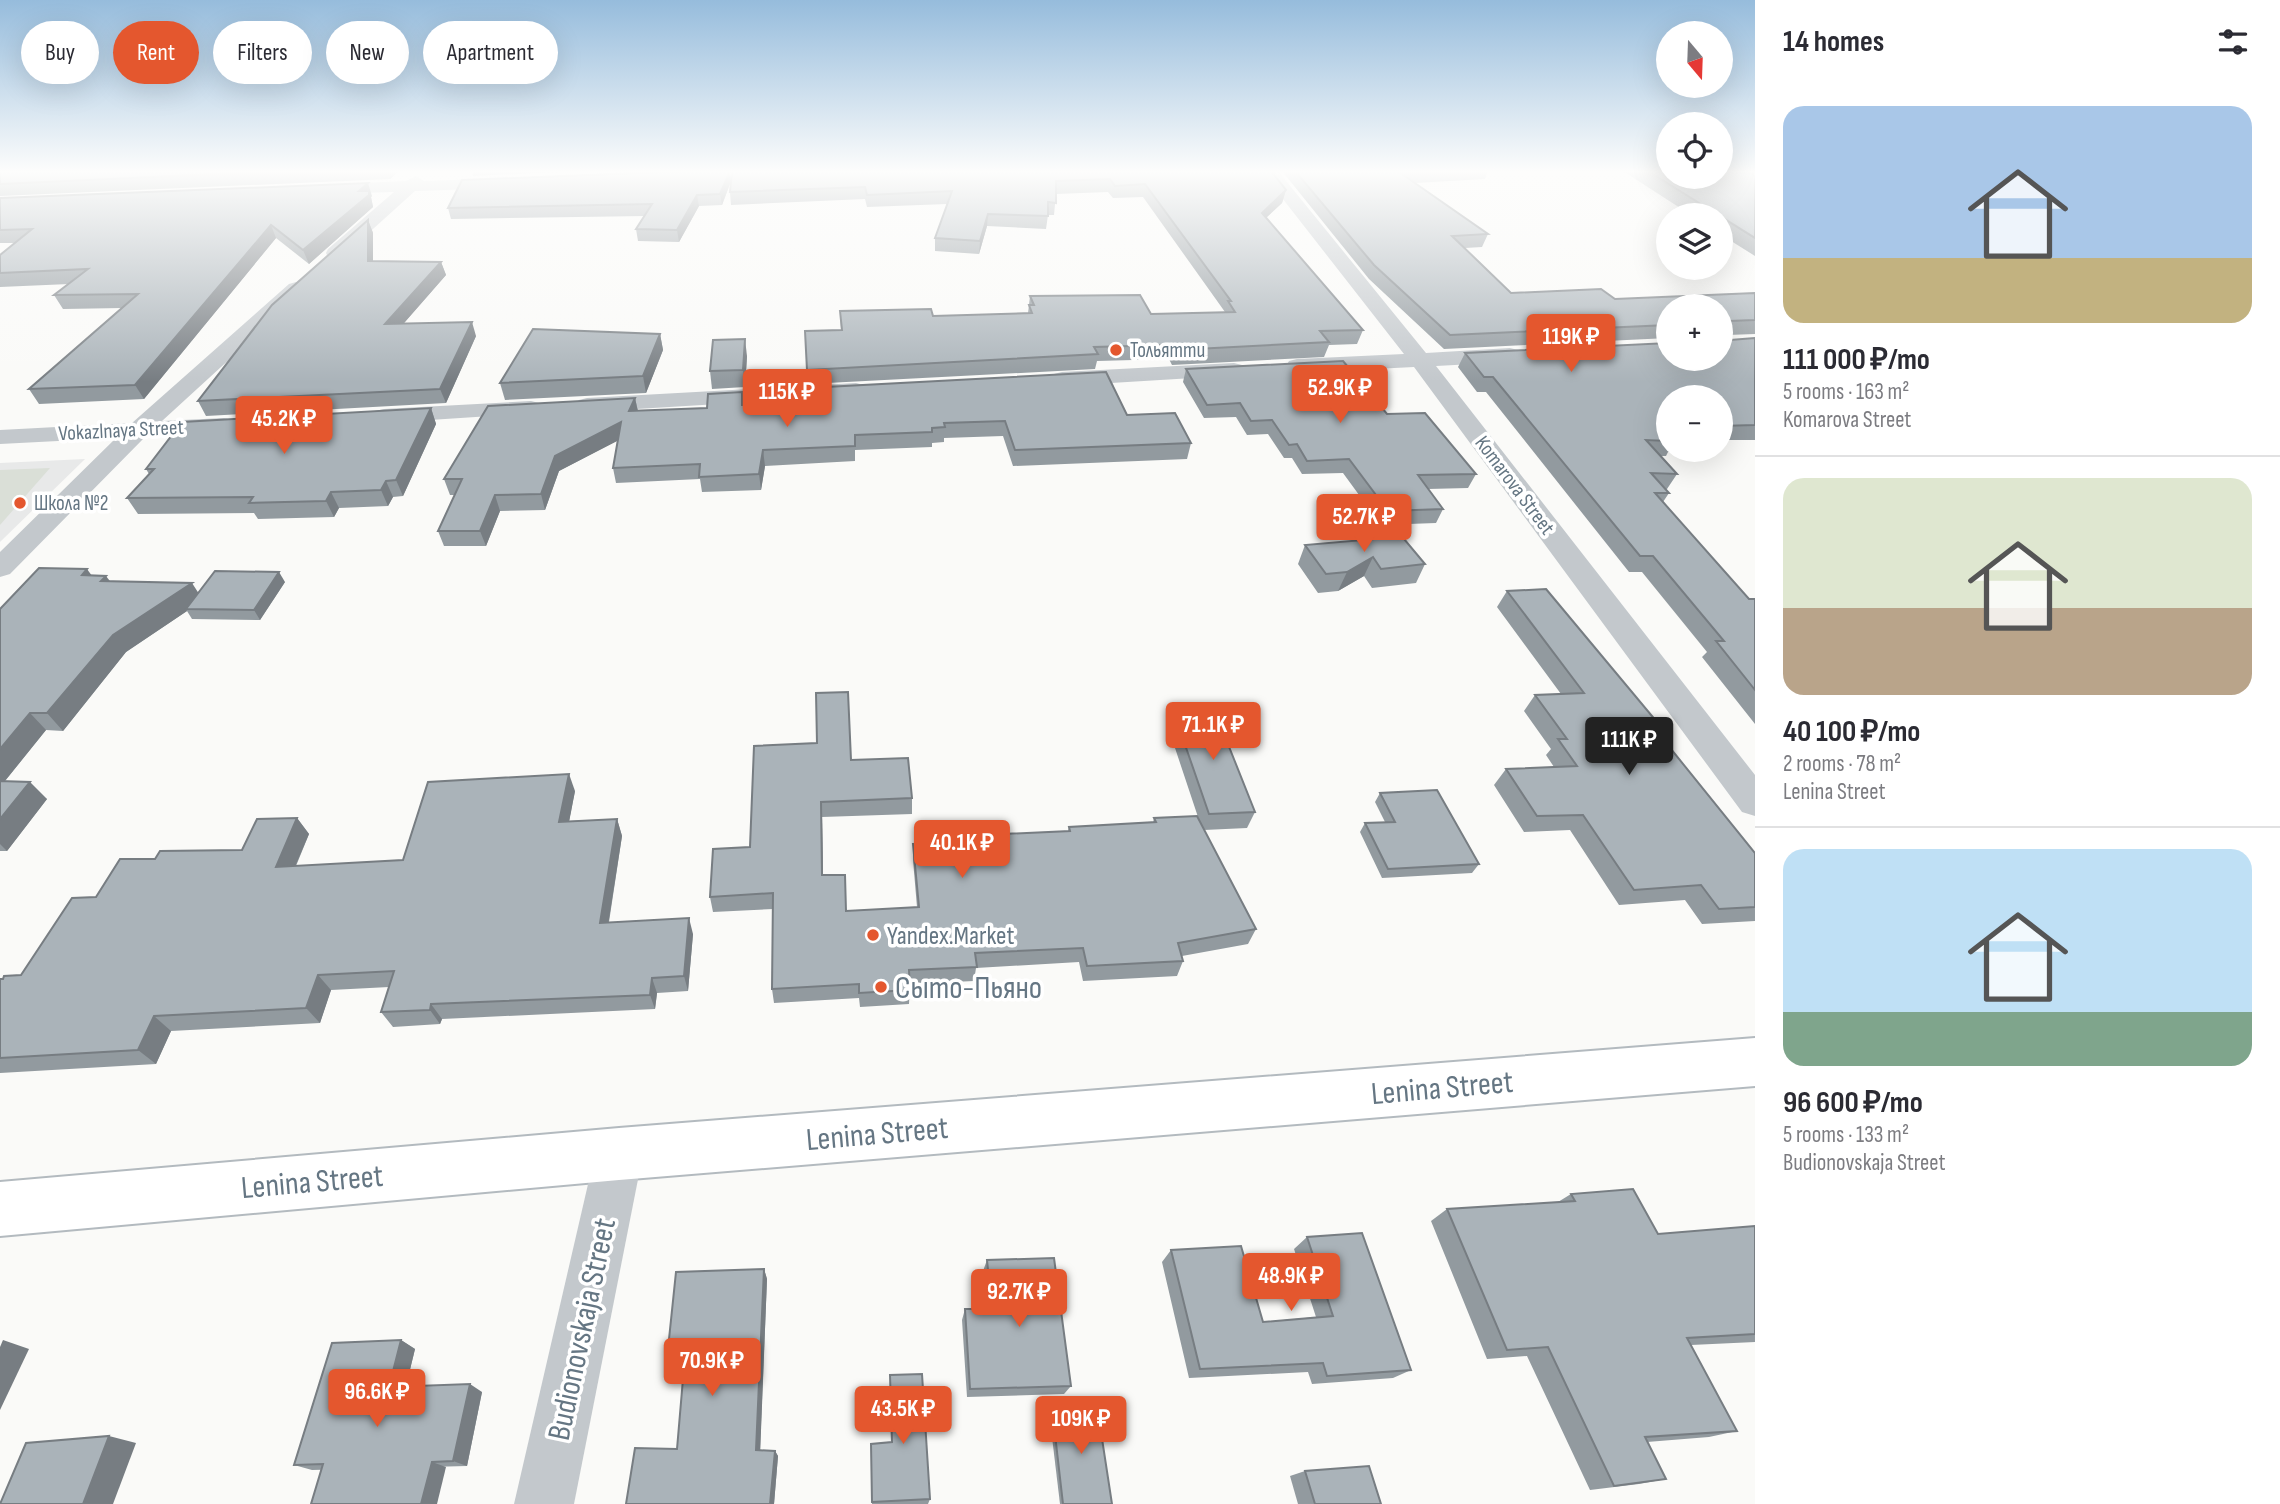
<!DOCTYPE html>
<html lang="en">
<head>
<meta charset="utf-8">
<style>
	body { margin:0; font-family:"Sofia Sans Condensed",sans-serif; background:#f2f2f3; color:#2b2b33; height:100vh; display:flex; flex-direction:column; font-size:26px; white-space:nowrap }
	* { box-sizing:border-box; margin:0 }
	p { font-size:23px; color:#7c7c81 }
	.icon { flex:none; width:38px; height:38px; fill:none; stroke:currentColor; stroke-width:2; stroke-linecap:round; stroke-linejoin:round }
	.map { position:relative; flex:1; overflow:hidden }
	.drawer { display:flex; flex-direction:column; background:#fff; width:525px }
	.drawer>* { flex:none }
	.top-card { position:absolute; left:21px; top:21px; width:665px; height:63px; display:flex; gap:14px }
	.needle { width:46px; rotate:161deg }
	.controls { position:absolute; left:1656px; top:21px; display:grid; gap:14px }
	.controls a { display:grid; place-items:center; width:77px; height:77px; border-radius:50%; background:#fff; box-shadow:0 7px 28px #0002; font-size:35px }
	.price { position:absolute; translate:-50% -60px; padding:0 16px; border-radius:7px; background:#e4572e; color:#fff; font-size:23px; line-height:46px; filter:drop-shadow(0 2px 4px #0008) }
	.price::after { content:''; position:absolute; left:50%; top:42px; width:21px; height:16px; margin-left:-10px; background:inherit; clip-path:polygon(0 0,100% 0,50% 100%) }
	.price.active { background:#222; color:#fff }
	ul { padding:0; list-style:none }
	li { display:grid; align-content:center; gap:14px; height:371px; padding:0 28px }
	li+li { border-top:2px solid #e1e1e2 }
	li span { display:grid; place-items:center; height:217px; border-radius:21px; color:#555 }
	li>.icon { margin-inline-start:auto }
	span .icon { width:126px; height:126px; fill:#fffc; stroke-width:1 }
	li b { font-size:30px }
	h2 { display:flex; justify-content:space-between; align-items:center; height:84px; padding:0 28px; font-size:30px }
	.pill { padding:0 24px; border-radius:32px; background:#fff; box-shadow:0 7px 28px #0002; font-size:24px; line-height:63px }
	.pill.active { background:#e4572e; color:#fff }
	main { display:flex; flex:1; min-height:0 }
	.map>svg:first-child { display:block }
	.built { fill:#e8e9e9 }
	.green { fill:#dadfd7 }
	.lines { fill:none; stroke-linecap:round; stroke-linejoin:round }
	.secondary-casing { stroke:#b3babf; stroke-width:4 }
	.minor { fill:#c3c8cc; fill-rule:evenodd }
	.secondary { fill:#fff; fill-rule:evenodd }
	.wall { fill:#929a9f }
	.shaded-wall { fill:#777d82 }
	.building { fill:#aab3b9; stroke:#777d82; stroke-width:2 }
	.poi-dot { fill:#e4572e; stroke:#fff; stroke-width:2.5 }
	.labels { text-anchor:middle; stroke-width:7; stroke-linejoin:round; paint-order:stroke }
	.far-poi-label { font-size:21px; fill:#657683; stroke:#fff; text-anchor:start }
	.far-street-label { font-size:21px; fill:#657683; stroke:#fff }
	.poi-label { font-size:26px; fill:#657683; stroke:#fff; text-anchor:start }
	.near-poi-label { font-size:32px; fill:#657683; stroke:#fff; text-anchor:start }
	.near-street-label { font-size:32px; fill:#657683; stroke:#fff }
</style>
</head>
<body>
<main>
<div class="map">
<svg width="1755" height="1504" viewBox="0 0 1755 1504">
	<rect width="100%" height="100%" fill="#fafaf8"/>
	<path class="built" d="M85 459 0 542V463Z"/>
	<path class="green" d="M50 468 0 525V470Z"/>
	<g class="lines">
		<g class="secondary-casing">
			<path id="secondary" d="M1755 1038V1086L619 1180 0 1236V1182L619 1128Z"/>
		</g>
		<g class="minor">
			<path d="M1261 171H1278L1426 353 1510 348 1518 350 1521 355 1518 360 1510 362 1436 366 1755 775V816L1742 812 1414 367 1297 373 1289 371 1286 366 1289 361 1297 359 1404 354Z"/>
			<path d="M416 176 424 181 507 178 515 183 507 188 415 191 342 257H328L326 253 328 249 394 192 322 194 314 189 316 185 406 181Z"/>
			<path d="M296 282 303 284 306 288 303 292 162 421 224 418 233 420 236 425 233 430 145 437 10 574 0 577V552L116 438 0 444V430L132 423 289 284Z"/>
			<path d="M1234 363 1242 365 1245 370 1242 375 1062 386 1054 384 1051 379 1054 374 1062 372Z"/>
			<path d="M856 383 864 385 868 390 864 395 587 412 579 410 575 405 579 400 587 398Z"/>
			<path d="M531 401 539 403 543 408 539 413 384 423 375 421 372 416 375 411 384 409Z"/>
			<path d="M619 1130 636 1137 643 1154 574 1504H514L595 1154 602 1137Z"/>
		</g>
		<use href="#secondary" class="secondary"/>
	</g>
	<g class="wall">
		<path d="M0 171H399L390 179 0 196Z"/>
		<path d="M472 171H582L473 176Z"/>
		<path d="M1271 171 1286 190 1282 203 1266 218 1363 330 1357 344 1329 345 1324 357 1172 365 1169 359 1097 361 1095 369 808 384 805 331 841 330 840 311 933 316 1028 313 1030 296 1151 314 1225 312 1143 197 1113 198 1108 192 1056 194 1054 215H1048L1046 229 987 226 979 254 935 251V238L947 204 867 207 865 199 731 205 730 192 731 181 722 205 699 206 679 242 638 241 636 229 645 216 451 219 448 208 731 180Z"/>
		<path d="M1282 171H1488L1485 179 1415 183 1488 234 1482 247 1465 248 1511 293 1615 299 1755 293V334L1727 335V338L1730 340 1755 338V440H1720V397H1668V450H1709L1707 453 1668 452 1666 456H1661L1677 474 1667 489H1665L1669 493 1663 502 1749 599H1755V724L1702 657 1707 652 1642 572H1629L1486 392H1477L1458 367 1465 353 1720 359 1668 306V338L1444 349 1369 279Z"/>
		<path d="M1623 171H1668L1755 176V256L1720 234V215H1691Z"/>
		<path d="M372 196 371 197 373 207 309 264 276 238 144 399 39 404 29 389 122 308 63 309 54 295 69 284 0 287V273L15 243H0V198Z"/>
		<path d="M368 220 373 233V261L441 262 446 275 403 324 476 336 446 403 206 416 198 401Z"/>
		<path d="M660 334 663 350 646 393 505 400 500 383Z"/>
		<path d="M747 356 745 387 712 389 710 371Z"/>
		<path d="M1186 369 1387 414 1476 474 1468 488 1428 489 1443 509 1436 523 1381 525 1343 473 1302 474 1292 458H1284L1268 434 1247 435 1236 417 1204 418 1183 382Z"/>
		<path d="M742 392 744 405 1127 415 1191 443 1187 459 1013 466 1003 436 944 438V442L932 443V447L855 450V461L765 466 761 490 702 492 700 479 616 483 613 468 618 440 559 471 545 510 500 511 486 546H444L438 531 455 495H450L444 479 635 398 638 411 707 408Z"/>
		<path d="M431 408 436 424 403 496 393 497 388 506 339 508 334 517 258 519 254 513 138 514 127 498 149 474 146 469Z"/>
		<path d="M1406 542 1425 564 1416 583 1372 588 1364 576 1338 591 1318 593 1298 564 1305 545Z"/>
		<path d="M92 575 110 581 198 593 285 582 260 620 192 619 187 611 126 652 63 731 46 730 5 781 47 799 7 851H0V609Z"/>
		<path d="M1507 591 1662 728 1658 733 1755 853V921L1702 924 1685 900 1619 905 1570 830 1524 832 1494 785 1506 769 1554 767 1546 755 1551 749 1524 711 1535 695 1561 694 1497 607Z"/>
		<path d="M1173 710 1255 812 1247 828 1204 830 1256 929 1248 944 1182 956 1183 961 1177 976 1083 981 1079 962 976 968 974 981 910 984 909 1004 860 1007 859 998 774 1003 772 989 773 909 713 912 710 897 750 847 851 760 912 798V814L822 817 823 875 846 911 917 907 913 860V844L1002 841 1003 834 1068 831 1069 827 1153 823 1154 818 1200 823 1168 727Z"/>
		<path d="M575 791 569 821 617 819 622 836 609 922 693 934 688 991 657 993 655 1009 442 1019 440 1024 393 1027 381 1012 389 987 331 990 320 1023 171 1031 156 1064 0 1073V979L21 975 96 897 155 859 242 850 297 818 309 834 296 866 403 860Z"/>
		<path d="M1380 793 1479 864 1472 873 1382 878 1360 832 1365 823 1385 822 1375 802Z"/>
		<path d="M1571 1194 1658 1234 1755 1226V1342L1691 1345 1737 1431 1709 1437 1647 1442 1666 1479 1639 1484 1590 1490 1527 1356 1487 1359 1431 1221 1447 1209 1558 1202Z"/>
		<path d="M1307 1237 1411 1370 1393 1378 1312 1384 1308 1372 1189 1378 1162 1262 1171 1250 1263 1322 1316 1317 1294 1249Z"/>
		<path d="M987 1260 1071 1386 1064 1394 967 1397 962 1320 965 1309H987L983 1271Z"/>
		<path d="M764 1269 767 1279 760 1450 775 1451 778 1456 774 1504H626L677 1449 683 1375 672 1376 666 1368Z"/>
		<path d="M401 1340 415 1349 406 1386 482 1392 467 1466 312 1470 294 1465Z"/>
		<path d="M890 1375 930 1499 928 1504H872L871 1444 891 1442Z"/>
		<path d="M1052 1408 1112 1504H1060L1049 1412Z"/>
		<path d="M1305 1471 1381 1504H1298L1290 1476Z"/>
	</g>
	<g class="shaded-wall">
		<path d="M388 171H399L390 179Z"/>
		<path d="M730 171 731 181 722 205 720 194Z"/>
		<path d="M368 183 372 196 371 197 373 207 309 264 303 250 359 191Z"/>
		<path d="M1286 190 1282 203 1258 225 1262 213Z"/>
		<path d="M697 195 699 206 679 242 677 230Z"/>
		<path d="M988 214 987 226 979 254 980 241Z"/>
		<path d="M368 220 373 233V274L368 261Z"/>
		<path d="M271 225 276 238 144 399 135 385Z"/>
		<path d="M441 262 446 275 391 338 385 324Z"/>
		<path d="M472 322 476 336 446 403 440 389Z"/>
		<path d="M660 334 663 350 646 393 643 376Z"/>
		<path d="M745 339 747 356 745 387 743 370Z"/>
		<path d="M635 398 638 412 629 411Z"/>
		<path d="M431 408 436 424 403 496 396 480Z"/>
		<path d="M621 422 625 437 559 471 545 510 541 494 555 456Z"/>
		<path d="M763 450 765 466 761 490 759 474Z"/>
		<path d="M386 481 393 497 388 506 381 490Z"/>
		<path d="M331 492 339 508 334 517 326 501Z"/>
		<path d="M495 495 500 511 486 546 480 531Z"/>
		<path d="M1373 557 1364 576 1338 591 1347 572Z"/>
		<path d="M87 569 100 587 82 575Z"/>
		<path d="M279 572 285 582 260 620 254 610Z"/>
		<path d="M106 576 119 593 101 581Z"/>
		<path d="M192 583 203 600 186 609 187 611 126 652 63 731 47 713 113 635Z"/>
		<path d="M30 713 46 730 0 787V749Z"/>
		<path d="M569 774 575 791 566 838 559 822Z"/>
		<path d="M30 782 47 799 7 851 0 844V819Z"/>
		<path d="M821 802 822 817 823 891 822 875Z"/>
		<path d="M297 818 309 834 288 883 276 867Z"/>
		<path d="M617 819 622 836 606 938 600 923Z"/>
		<path d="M689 918 693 934 688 991 684 976Z"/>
		<path d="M318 975 331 990 320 1023 306 1008Z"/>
		<path d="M652 978 657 993 655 1009 650 995Z"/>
		<path d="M431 1004 442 1019 440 1024 430 1010Z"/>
		<path d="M154 1016 171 1031 156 1064 138 1050Z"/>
		<path d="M764 1269 767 1279 760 1456 756 1450Z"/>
		<path d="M3 1340 29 1349 0 1410V1347Z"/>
		<path d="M401 1340 415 1349 404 1394 389 1387Z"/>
		<path d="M470 1384 482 1392 467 1466 453 1461Z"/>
		<path d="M109 1436 136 1443 113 1504H83Z"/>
		<path d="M775 1451 778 1456 774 1504H770Z"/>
		<path d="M432 1462 446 1467 437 1504H421Z"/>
	</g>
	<g class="building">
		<path d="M0 171H283L0 184Z"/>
		<path d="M685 171H730L720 194 697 195 677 230 636 229 652 204 448 208 462 180Z"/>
		<path d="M732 171H1271L1286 190 1262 213 1363 330 1320 331 1329 342 1176 350 1172 345 1094 347 1098 354 807 370 805 331 842 330 840 311 931 309 933 316 1032 313 1029 305H1034L1030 296 1140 295 1151 314 1235 312 1228 301H1231L1145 184 1115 186 1110 179 1056 181V203L1048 202V216L988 214 980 241 935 238 952 191 867 195 865 187 730 192Z"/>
		<path d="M1295 171H1401L1399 172 1488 234 1452 236 1511 293 1601 289 1615 299 1755 293V320L1729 321 1727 324V338L1730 340 1755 338V425L1720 426V397H1668V441L1646 440 1677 474 1651 473 1669 493H1655L1749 599H1755V690L1716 641H1724L1653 556H1640L1493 377H1484L1465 353 1668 343V359H1720V306H1668V325L1450 335 1374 265Z"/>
		<path d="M1648 171H1668V177H1720V171H1748L1755 176V238Z"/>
		<path d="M368 183 359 191H369V195L303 250 271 225 135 385 29 389 138 294 54 295 88 269 0 273V255L32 229 0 230V198Z"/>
		<path d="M368 220V261L441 262 385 324 472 322 440 389 198 401 272 305Z"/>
		<path d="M533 329 660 334 643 376 500 383Z"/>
		<path d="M745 339 743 370 710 371 713 340Z"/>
		<path d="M1343 361 1387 414 1425 413 1476 474 1418 475 1443 509 1388 511 1349 459 1307 461 1297 444 1289 445 1272 420 1251 421 1240 403 1207 405 1186 369Z"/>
		<path d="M1106 372 1127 415 1175 413 1191 443 1015 450 1005 421 944 423 945 427 932 428V432L855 435V446L763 450 759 474 699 477 700 464 613 468 621 422 555 456 541 494 495 495 480 531H438L462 479H444L488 406 635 398 629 411 707 408 708 394 742 392V405L808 403 807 388Z"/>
		<path d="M431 408 396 480 386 481 381 490 331 492 326 501 249 503 253 497 127 498 154 469H146L182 422Z"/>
		<path d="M1409 536 1404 539 1425 564 1381 569 1373 557 1347 572 1326 574 1305 545Z"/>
		<path d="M39 568 87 569 82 575 106 576 101 581 192 583 113 635 47 713H30L0 749V609Z"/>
		<path d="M215 571 279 572 254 610 186 609Z"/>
		<path d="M1546 589 1662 728H1654L1755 853V907L1719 909 1701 885 1634 890 1583 815 1537 816 1506 769 1577 766 1558 739H1567L1535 695 1584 693 1507 591Z"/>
		<path d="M848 692 851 760 908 758 912 798 821 802 822 875H845L846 911 919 907 913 844 1004 840 1003 834 1070 831 1069 827 1156 822 1154 818 1197 816 1256 929 1178 943 1183 961 1087 966 1083 948 975 953 977 967 909 970 910 990 859 993V984L772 989 773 893 710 897 713 849 750 847 754 746 817 743 816 693Z"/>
		<path d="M1214 709 1255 812 1209 814 1173 710Z"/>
		<path d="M569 774 559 822 617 819 600 923 689 918 684 976 652 978 650 995 431 1004 430 1010 381 1012 394 971 318 975 306 1008 154 1016 138 1050 0 1058V979H3L4 976 21 975 72 898 96 897 120 859H155L160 851 242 850 257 819 297 818 276 867 403 860 428 782Z"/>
		<path d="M0 781 30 782 0 819Z"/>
		<path d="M1437 790 1479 864 1388 869 1365 823 1395 822 1380 793Z"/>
		<path d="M1633 1189 1658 1234 1755 1226V1334L1687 1338 1737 1431 1645 1437 1666 1479 1614 1486 1548 1347 1507 1350 1447 1209 1575 1201 1571 1194Z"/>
		<path d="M1362 1233 1411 1370 1327 1376 1323 1363 1200 1369 1171 1250 1241 1246 1263 1322 1333 1316 1307 1237Z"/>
		<path d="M1054 1258 1071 1386 970 1389 965 1309H992L987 1260Z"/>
		<path d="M764 1269 756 1450 775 1451 770 1504H626L635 1448 677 1449 684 1367 666 1368 676 1272Z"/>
		<path d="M401 1340 389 1387 470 1384 453 1461 432 1462 421 1504H311L323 1464 294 1465 332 1343Z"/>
		<path d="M922 1374 930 1499 872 1502 871 1444 892 1442 890 1375Z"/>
		<path d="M1097 1406 1112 1504H1063L1052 1408Z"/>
		<path d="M109 1436 83 1504H0L26 1443Z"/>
		<path d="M1369 1466 1381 1504H1315L1305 1471Z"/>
	</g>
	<linearGradient id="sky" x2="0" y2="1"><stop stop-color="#96bcdc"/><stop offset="0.45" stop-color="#fdfdfc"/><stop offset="1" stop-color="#fdfdfc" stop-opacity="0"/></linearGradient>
	<rect width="1755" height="382" fill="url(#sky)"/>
	<g class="poi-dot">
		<circle cx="1116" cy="350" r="7"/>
		<circle cx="20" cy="503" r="7"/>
		<circle cx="873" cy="935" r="7"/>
		<circle cx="881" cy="987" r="7"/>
	</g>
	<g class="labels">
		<g class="far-poi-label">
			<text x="1130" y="357">Тольятти</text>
			<text x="34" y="510">Школа №2</text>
		</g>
		<g class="far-street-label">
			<text transform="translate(121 430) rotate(-3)" y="7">Vokazlnaya Street</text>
			<text transform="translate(1515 485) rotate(53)" y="7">Komarova Street</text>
		</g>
		<g class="poi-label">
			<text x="887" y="944">Yandex.Market</text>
		</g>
		<g class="near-poi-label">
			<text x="895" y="998">Сыто-Пьяно</text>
		</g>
		<g class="near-street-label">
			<text transform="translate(1442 1087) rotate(-5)" y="11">Lenina Street</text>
			<text transform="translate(877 1133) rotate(-5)" y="11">Lenina Street</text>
			<text transform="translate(312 1181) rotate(-5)" y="11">Lenina Street</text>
			<text transform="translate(581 1329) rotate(-78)" y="11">Budionovskaja Street</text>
		</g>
	</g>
</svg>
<div class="controls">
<a><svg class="needle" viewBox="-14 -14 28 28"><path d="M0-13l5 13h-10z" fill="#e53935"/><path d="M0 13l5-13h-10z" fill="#7c7c81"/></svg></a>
<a><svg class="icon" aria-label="locate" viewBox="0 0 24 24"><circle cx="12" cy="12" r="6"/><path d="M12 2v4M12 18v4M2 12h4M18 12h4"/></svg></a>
<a><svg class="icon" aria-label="layers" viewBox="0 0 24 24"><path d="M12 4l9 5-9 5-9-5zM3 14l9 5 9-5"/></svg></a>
<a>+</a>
<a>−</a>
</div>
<b class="price" style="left:1571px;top:374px">119K ₽</b>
<b class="price" style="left:1340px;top:425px">52.9K ₽</b>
<b class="price" style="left:787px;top:429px">115K ₽</b>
<b class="price" style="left:284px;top:456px">45.2K ₽</b>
<b class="price" style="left:1364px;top:554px">52.7K ₽</b>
<b class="price" style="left:1213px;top:762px">71.1K ₽</b>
<b class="price active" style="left:1629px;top:777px">111K ₽</b>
<b class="price" style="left:962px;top:880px">40.1K ₽</b>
<b class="price" style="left:1291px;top:1313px">48.9K ₽</b>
<b class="price" style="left:1019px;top:1329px">92.7K ₽</b>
<b class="price" style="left:712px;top:1398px">70.9K ₽</b>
<b class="price" style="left:377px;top:1429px">96.6K ₽</b>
<b class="price" style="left:903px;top:1446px">43.5K ₽</b>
<b class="price" style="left:1081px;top:1456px">109K ₽</b>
<div class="top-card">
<a class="pill">Buy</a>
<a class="pill active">Rent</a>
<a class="pill">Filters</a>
<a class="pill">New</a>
<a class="pill">Apartment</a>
</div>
</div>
<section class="drawer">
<h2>14 homes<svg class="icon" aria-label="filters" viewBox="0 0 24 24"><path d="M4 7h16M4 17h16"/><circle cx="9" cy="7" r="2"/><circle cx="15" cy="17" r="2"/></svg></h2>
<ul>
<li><span style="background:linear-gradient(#a9c7e8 70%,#c2b280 0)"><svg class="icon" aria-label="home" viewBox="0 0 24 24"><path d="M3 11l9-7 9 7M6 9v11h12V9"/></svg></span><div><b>111 000 ₽/mo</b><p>5 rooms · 163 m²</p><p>Komarova Street</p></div></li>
<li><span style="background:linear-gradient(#dfe7d0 60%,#b9a48a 0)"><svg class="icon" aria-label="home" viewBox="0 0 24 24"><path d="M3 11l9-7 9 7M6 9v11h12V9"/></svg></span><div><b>40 100 ₽/mo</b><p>2 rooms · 78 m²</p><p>Lenina Street</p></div></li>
<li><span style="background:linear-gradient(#bfe0f5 75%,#7fa58c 0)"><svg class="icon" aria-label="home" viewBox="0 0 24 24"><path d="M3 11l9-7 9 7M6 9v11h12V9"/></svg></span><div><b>96 600 ₽/mo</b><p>5 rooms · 133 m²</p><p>Budionovskaja Street</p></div></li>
</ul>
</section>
</main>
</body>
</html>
